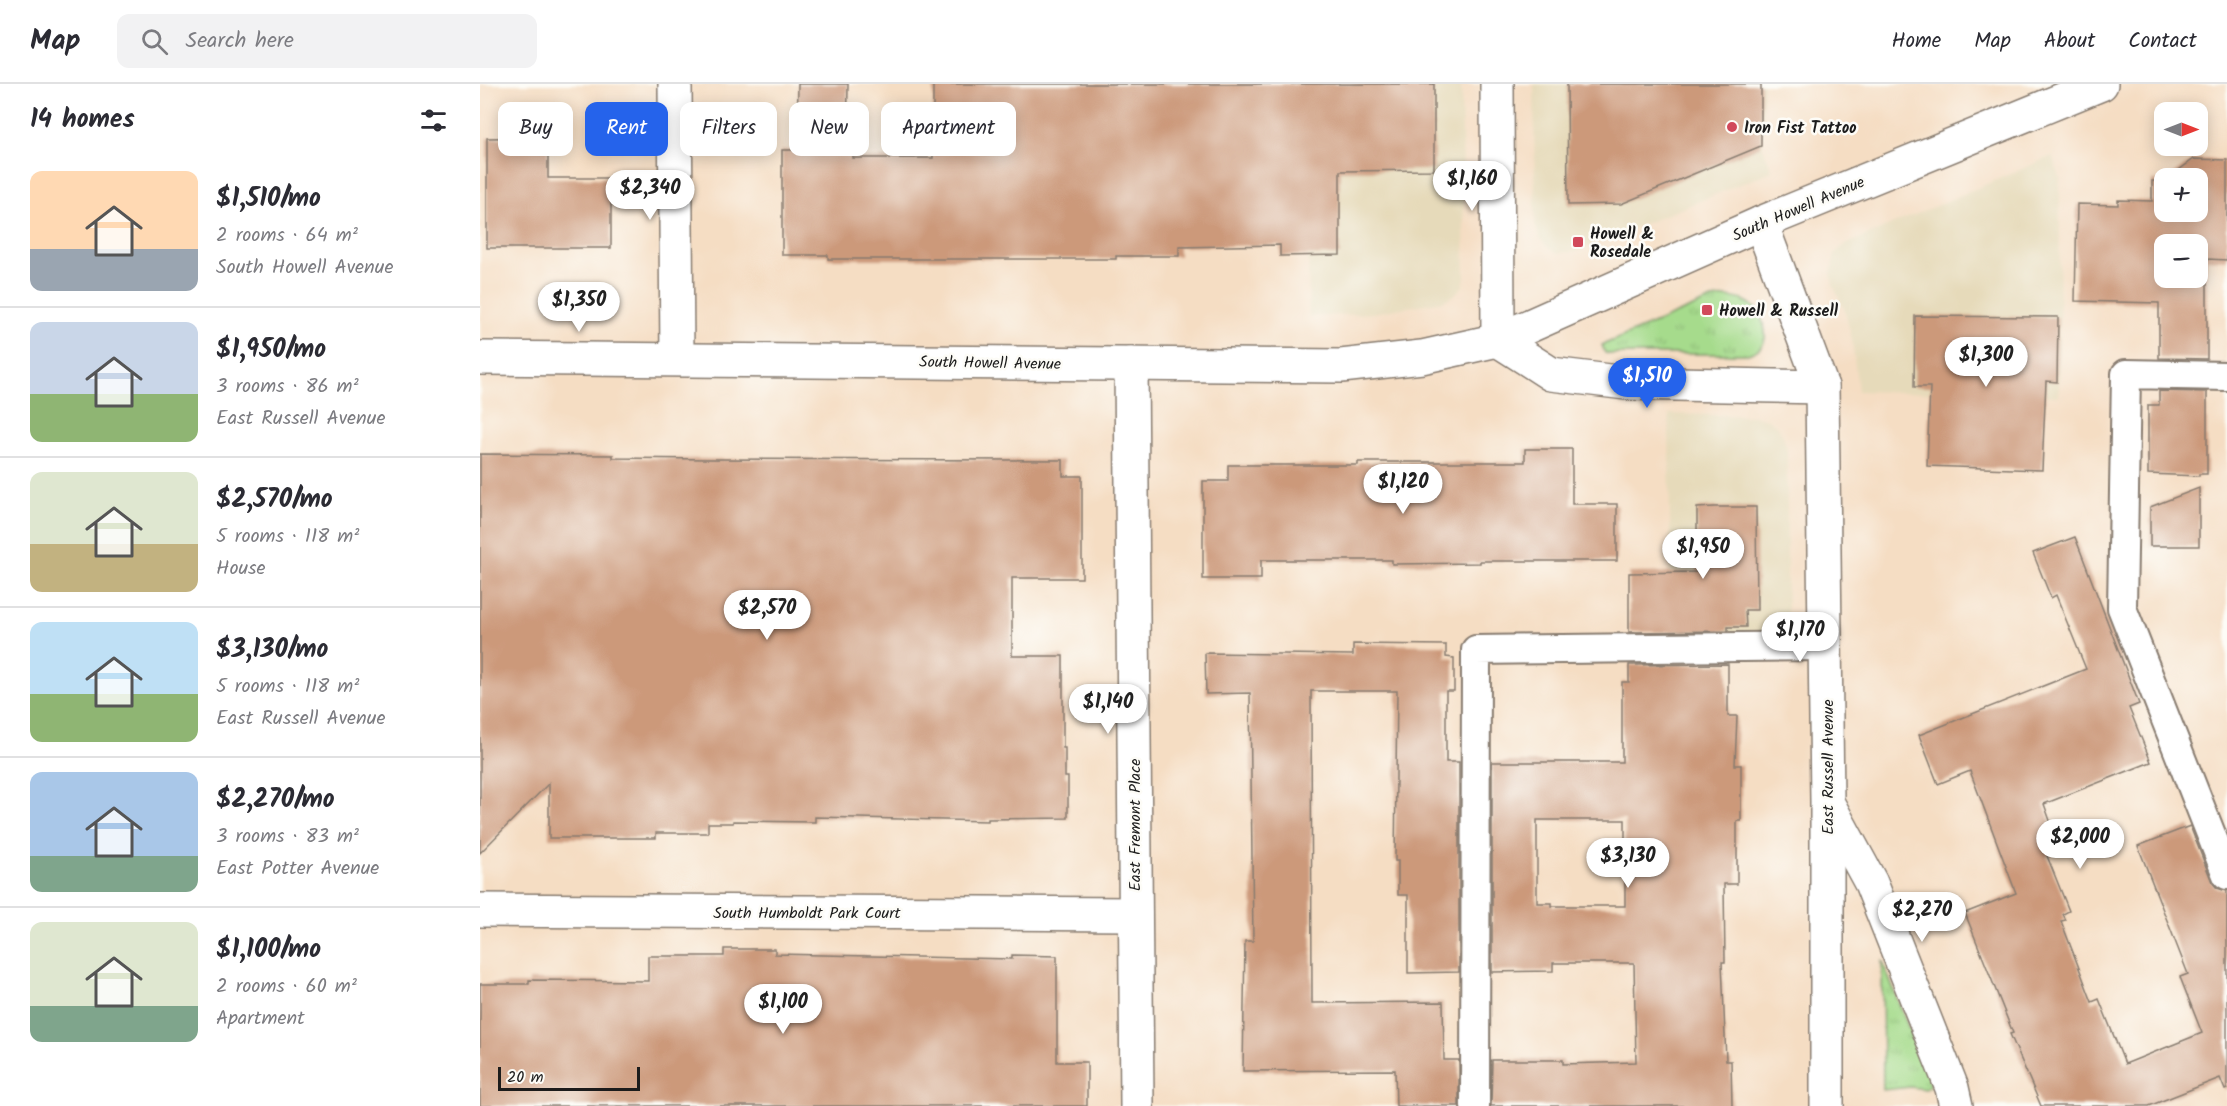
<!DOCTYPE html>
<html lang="en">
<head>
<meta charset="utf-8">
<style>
	body { margin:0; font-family:Kalam,sans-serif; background:#f2f2f3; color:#2b2b33; height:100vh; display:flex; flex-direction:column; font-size:22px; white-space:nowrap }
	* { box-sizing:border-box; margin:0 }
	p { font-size:20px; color:#7c7c81 }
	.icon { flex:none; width:33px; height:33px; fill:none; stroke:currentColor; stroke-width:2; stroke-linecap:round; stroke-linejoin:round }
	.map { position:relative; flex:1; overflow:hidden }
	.drawer { display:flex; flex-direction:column; background:#fff; width:480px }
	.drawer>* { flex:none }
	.banner { position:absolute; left:18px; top:18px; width:570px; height:54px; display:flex; gap:12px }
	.needle { width:39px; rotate:90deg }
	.buttons { position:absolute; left:1674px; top:18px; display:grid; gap:12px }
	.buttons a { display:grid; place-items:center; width:54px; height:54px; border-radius:12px; background:#fff; box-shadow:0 3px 15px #0003; font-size:30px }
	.scale { position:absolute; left:18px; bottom:15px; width:142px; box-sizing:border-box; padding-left:6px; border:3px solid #1c1c1c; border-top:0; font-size:16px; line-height:21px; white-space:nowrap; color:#1c1c1c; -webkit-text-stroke:4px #fdfcf7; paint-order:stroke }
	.price { position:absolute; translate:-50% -51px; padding:0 14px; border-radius:21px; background:#fff; color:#222; font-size:20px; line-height:39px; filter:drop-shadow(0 2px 3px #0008) }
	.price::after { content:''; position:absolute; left:50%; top:36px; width:18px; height:14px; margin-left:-9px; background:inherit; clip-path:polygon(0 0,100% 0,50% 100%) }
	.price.active { background:#2563eb; color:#fff }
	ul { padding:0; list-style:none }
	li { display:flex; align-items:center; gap:18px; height:150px; padding:0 30px }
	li+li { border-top:2px solid #e1e1e2 }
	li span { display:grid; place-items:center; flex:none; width:168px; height:120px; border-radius:12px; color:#555 }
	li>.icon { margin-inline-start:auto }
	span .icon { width:72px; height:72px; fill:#fffc; stroke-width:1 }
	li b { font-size:26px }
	h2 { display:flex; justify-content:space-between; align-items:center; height:72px; padding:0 30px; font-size:26px }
	.tag { padding:0 21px; border-radius:12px; background:#fff; box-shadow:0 3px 15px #0003; font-size:21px; line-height:54px }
	.tag.active { background:#2563eb; color:#fff }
	header { display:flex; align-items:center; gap:36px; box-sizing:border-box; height:84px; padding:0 30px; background:#fff; border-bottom:2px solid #e1e1e2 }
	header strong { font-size:28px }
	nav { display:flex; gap:33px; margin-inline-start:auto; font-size:21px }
	.search { width:420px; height:54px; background:#f2f2f3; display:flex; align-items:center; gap:15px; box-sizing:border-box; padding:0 21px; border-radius:12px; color:#7c7c81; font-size:22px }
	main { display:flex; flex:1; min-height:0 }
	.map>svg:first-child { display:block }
	.built { fill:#e6daba }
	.grass { fill:url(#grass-tufts); stroke:#617c54; stroke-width:1.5 }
	.building { fill:#cc997a; fill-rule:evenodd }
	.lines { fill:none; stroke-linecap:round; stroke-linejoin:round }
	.lane-casing { stroke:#887c70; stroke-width:32 }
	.street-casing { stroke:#887c70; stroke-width:36 }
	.secondary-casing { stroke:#887c70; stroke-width:36 }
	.lane { stroke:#fff; stroke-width:28 }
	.street { stroke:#fff; stroke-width:33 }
	.secondary { stroke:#fff; stroke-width:33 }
	.poi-dot { fill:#d1495b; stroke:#fdfcf7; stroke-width:2 }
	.labels { text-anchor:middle; stroke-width:5; stroke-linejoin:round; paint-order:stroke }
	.poi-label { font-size:16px; font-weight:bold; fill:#1c1c1c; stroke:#fdfcf7; text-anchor:start }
	.street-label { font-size:16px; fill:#1c1c1c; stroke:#fdfcf7 }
</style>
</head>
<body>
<header>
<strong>Map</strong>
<div class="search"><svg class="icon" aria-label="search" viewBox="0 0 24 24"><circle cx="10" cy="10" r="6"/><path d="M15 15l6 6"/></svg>Search here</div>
<nav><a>Home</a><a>Map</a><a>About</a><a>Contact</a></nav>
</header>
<main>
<section class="drawer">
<h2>14 homes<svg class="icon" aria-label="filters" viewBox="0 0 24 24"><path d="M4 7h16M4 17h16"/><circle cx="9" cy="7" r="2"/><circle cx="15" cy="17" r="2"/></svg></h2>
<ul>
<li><span style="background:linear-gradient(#ffd9b3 65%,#9aa5b1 0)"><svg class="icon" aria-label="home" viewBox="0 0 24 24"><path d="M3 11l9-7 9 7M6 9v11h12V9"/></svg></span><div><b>$1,510/mo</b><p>2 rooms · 64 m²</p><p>South Howell Avenue</p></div></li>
<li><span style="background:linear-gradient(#c9d6e8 60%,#8fb573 0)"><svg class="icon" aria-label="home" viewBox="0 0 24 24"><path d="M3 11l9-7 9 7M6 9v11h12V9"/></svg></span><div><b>$1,950/mo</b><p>3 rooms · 86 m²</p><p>East Russell Avenue</p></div></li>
<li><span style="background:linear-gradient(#dfe7d0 60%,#c2b280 0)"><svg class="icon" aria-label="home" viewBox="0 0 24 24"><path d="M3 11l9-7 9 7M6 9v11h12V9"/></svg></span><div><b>$2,570/mo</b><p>5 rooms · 118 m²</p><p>House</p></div></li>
<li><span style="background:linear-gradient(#bfe0f5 60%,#8fb573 0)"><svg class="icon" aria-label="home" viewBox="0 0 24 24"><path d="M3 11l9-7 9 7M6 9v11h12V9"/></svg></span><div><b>$3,130/mo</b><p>5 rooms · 118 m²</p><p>East Russell Avenue</p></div></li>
<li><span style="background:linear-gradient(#a9c7e8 70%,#7fa58c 0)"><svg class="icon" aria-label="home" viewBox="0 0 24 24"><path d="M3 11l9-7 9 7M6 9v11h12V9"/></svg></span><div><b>$2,270/mo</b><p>3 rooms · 83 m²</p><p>East Potter Avenue</p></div></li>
<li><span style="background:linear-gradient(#dfe7d0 70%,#7fa58c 0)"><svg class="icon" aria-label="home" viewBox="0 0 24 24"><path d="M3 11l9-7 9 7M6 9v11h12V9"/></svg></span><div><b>$1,100/mo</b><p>2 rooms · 60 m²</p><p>Apartment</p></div></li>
</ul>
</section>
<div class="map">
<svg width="1747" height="1022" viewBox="0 0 1747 1022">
	<defs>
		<pattern id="grass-tufts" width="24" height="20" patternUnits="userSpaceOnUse" patternTransform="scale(1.5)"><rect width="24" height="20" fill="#a6db8c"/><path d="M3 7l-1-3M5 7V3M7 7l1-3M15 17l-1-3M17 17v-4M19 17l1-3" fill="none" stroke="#8ebb78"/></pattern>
	</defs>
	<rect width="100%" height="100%" fill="#fdfcf7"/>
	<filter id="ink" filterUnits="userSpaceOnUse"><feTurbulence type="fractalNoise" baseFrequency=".0167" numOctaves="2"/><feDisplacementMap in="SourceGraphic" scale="12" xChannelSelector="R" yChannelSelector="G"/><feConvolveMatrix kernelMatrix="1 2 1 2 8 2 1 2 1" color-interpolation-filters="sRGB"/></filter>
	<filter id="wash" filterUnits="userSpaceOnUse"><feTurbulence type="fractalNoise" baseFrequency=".008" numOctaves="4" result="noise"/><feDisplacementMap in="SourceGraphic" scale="24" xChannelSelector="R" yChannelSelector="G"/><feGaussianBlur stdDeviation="1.35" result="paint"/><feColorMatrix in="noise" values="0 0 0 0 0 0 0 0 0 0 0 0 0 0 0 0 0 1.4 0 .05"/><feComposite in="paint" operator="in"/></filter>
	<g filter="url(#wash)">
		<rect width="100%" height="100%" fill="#f5ddc3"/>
		<g class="built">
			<path d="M826 0H981L985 193 983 202 974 211 963 217 893 229 829 233Z"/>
			<path d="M1054 0H1283V63L1292 87 1096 168 1077 169 1068 164 1060 154 1055 141Z"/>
			<path d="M1572 72 1580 93 1579 312 1378 307 1372 256 1365 227 1353 201 1351 189 1355 169 1365 161Z"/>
			<path d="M1189 330 1276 332 1288 335 1297 342 1303 352 1307 365V550L1191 548Z"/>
		</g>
		<g class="grass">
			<path d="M1246 213C1254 214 1262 214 1269 219 1281 226 1291 251 1281 263 1277 267 1273 268 1268 270H1131L1125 269 1122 261 1127 259 1232 215Z"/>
			<path d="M1402 876 1451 1001 1446 1005 1430 1003 1403 1006Z"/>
		</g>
		<g id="blocks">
			<g class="building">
				<path d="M318 0H368L367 65H373V74H453V0H954V86L860 87V171L800 172V161L699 163V172H636V175H348V171H302V66H317Z"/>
				<path d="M1087 0H1281V62L1141 120 1088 121Z"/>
				<path d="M68 53V94H131V164H7V54Z"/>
				<path d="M1714 75 1747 76V176L1727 175V275L1679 274V219L1595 217 1597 120 1638 121V116L1672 117V97H1684V128H1718V94H1688ZM1684 160H1718V194H1684Z"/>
				<path d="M1435 232 1578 233 1577 298 1566 297 1562 386 1447 382 1450 303H1434Z"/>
				<path d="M1679 307 1727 308V390H1719V392L1668 390V321H1679Z"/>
				<path d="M1045 365H1092V420H1137V477H1000V479L912 480V476H781V495H723V397H748V381H878V378H1045Z"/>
				<path d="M0 370 133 371V374L230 375 583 376V392H602V494H532V572H583V664H585V693H588V734L508 735V737L335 733V738L253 737V739H228V749H176V754H69V699L0 769Z"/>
				<path d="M1719 404V462H1670V423Z"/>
				<path d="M1234 423H1276L1277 526H1265L1266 543H1248V547L1149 548V489L1217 488V424Z"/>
				<path d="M1595 453 1659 620 1649 624 1671 678 1564 720 1581 767 1567 772 1589 827 1583 830 1586 836 1581 837 1612 918 1619 915 1645 980 1722 949 1700 893 1708 890 1658 762 1710 742 1732 798 1737 804 1747 807V1005L1745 1006 1740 994 1669 1022H1561L1530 950 1533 949 1485 829 1536 809 1490 687 1458 700 1439 651 1606 585 1576 511 1571 514 1553 469Z"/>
				<path d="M873 560 966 561V573L974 574V607H966V678H979V888L928 889V811H918V777H915L917 607H831L832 919 963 918 964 976H979V1022H916L915 986 763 987 765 857H773L770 609 726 610 725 569 873 571Z"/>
				<path d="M1248 580V632H1257L1255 681H1261V737H1257V800H1244L1245 878H1242L1246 977H1251L1252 1022H1011L1012 976H1083V980L1156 978 1154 879H1073V887L1012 888V678H1142V598H1149V581ZM1057 736H1145V822H1072V819H1057Z"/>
				<path d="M244 865H295V870L532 875V871L577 872V978H607V1022H0V900H49V896L168 897V872H244Z"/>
			</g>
		</g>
	</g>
	<g filter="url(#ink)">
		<use href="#blocks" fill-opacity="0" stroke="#887c70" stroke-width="1.5"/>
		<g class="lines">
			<g class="lane-casing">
				<g id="lane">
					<path d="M1747 292 1646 290 1642 524 1747 791"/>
					<path d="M995 1022 996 566 1345 562"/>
				</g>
			</g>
			<g class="street-casing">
				<g id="street">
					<path d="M195 0 197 274"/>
					<path d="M1017 0 1018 256 1071 290 1146 299 1342 303"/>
					<path d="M1281 139 1342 303 1347 718V1022"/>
					<path d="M651 280 657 1022"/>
					<path d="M1348 720 1391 799 1472 1004 1476 1022"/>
					<path d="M0 826 655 830"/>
				</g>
			</g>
			<g class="secondary-casing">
				<path id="secondary" d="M0 274 861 282 942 273 1018 256 1281 139 1621 0"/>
			</g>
			<use href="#lane" class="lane"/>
			<use href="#street" class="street"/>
			<use href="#secondary" class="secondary"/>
		</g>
	</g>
	<g class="poi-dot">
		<circle cx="1252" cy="43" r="6"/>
		<rect x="1092" y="152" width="12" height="12" rx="3"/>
		<rect x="1221" y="220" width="12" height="12" rx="3"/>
	</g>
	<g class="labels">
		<g class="poi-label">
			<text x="1264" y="49">Iron Fist Tattoo</text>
			<text x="1110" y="155">Howell &amp;<tspan x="1110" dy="18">Rosedale</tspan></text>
			<text x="1239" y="232">Howell &amp; Russell</text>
		</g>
		<g class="street-label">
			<text transform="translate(1318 124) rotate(-23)" y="6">South Howell Avenue</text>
			<text transform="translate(510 278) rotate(1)" y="6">South Howell Avenue</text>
			<text transform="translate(1347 683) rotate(-90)" y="6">East Russell Avenue</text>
			<text transform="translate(654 741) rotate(-90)" y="6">East Fremont Place</text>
			<text x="327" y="834">South Humboldt Park Court</text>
		</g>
	</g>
</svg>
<div class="buttons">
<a><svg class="needle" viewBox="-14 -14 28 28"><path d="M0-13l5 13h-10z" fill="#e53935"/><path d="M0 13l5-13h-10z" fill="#7c7c81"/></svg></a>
<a>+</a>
<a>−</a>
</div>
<div class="scale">20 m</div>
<b class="price" style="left:992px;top:128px">$1,160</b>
<b class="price" style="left:170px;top:137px">$2,340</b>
<b class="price" style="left:99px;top:249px">$1,350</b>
<b class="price" style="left:1506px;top:304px">$1,300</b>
<b class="price active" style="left:1167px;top:325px">$1,510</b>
<b class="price" style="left:923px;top:431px">$1,120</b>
<b class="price" style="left:1223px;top:496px">$1,950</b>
<b class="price" style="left:287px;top:557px">$2,570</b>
<b class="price" style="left:1320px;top:579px">$1,170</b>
<b class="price" style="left:628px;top:651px">$1,140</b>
<b class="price" style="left:1600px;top:786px">$2,000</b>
<b class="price" style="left:1148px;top:805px">$3,130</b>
<b class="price" style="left:1442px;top:859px">$2,270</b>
<b class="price" style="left:303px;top:951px">$1,100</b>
<div class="banner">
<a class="tag">Buy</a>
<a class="tag active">Rent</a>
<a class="tag">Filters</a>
<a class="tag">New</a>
<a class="tag">Apartment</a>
</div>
</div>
</main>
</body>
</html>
